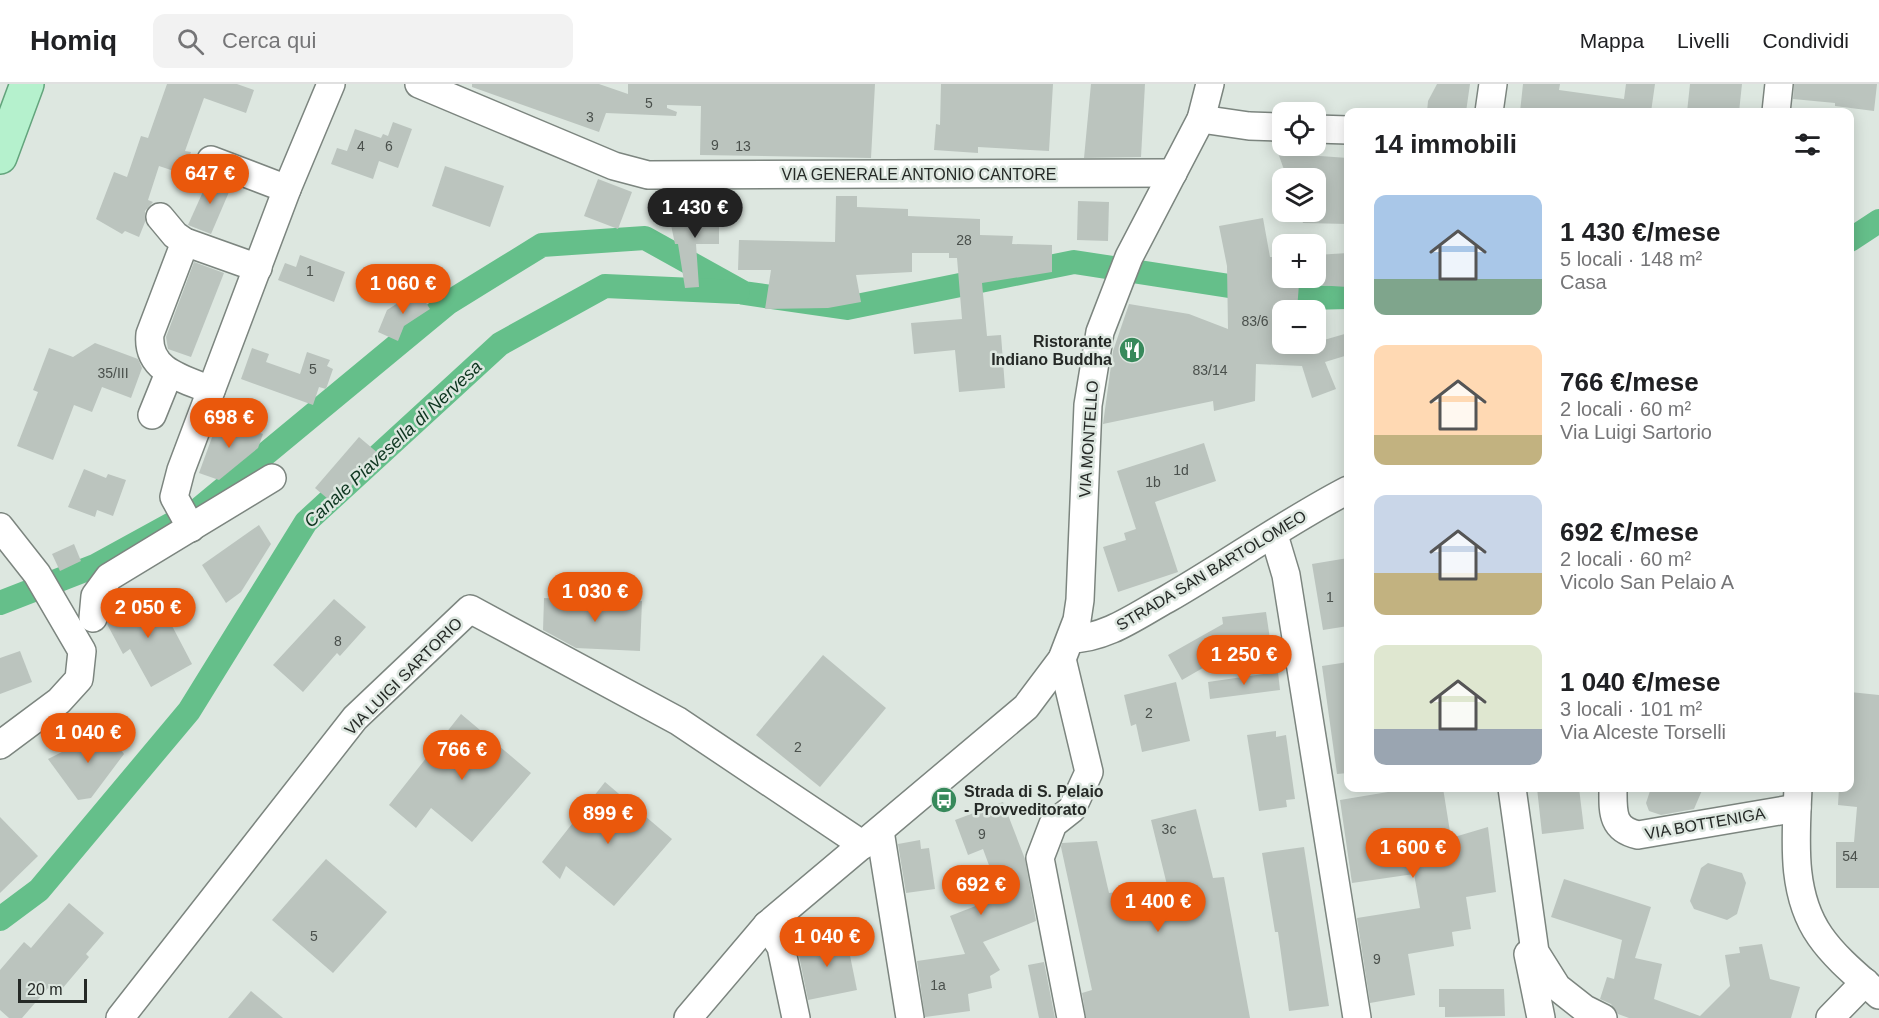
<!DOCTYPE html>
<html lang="it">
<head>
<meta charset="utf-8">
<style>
	body { margin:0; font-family:Arial,sans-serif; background:#f2f2f2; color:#202124; height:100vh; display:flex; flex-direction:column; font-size:22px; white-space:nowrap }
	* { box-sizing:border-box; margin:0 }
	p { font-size:20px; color:#757577 }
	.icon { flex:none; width:33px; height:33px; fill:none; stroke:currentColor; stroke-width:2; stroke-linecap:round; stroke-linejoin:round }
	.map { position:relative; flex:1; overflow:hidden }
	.side { position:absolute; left:1344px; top:24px; width:510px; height:684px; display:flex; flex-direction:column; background:#fff; border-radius:12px; box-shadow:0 3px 15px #0003 }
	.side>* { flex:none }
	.buttons { position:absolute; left:1272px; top:18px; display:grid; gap:12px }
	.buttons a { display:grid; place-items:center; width:54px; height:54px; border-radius:12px; background:#fff; box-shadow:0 3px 15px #0003; font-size:30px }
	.scale { position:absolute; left:18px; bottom:15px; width:69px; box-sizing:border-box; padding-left:6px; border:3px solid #252926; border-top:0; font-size:16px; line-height:21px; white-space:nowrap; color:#252926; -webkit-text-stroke:4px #dde7e0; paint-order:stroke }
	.price { position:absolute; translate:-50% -51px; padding:0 14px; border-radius:21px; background:#ea580c; color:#fff; font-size:20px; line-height:39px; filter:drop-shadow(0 2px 3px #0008) }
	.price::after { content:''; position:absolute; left:50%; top:36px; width:18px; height:14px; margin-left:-9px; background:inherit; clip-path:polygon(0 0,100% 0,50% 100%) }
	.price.active { background:#222; color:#fff }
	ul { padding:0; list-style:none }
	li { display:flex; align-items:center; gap:18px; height:150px; padding:0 30px }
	li span { display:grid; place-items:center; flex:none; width:168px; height:120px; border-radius:12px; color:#555 }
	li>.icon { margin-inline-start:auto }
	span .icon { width:72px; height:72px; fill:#fffc; stroke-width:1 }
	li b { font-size:26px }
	h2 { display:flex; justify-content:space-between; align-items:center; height:72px; padding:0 30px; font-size:26px }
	header { display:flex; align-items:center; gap:36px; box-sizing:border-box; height:84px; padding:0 30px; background:#fff; border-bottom:2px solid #e0e0e0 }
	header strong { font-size:28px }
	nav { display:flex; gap:33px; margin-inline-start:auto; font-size:21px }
	.search { width:420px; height:54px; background:#f2f2f2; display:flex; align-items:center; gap:15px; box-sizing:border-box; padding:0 21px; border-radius:12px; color:#757577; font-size:22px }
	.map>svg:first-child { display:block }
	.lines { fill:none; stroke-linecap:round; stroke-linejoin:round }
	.canal { stroke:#65bf8a; stroke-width:24 }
	.building { fill:#bbc4be }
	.minor-casing { stroke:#7c857f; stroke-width:30 }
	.major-casing { stroke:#63a47c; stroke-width:36 }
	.minor { stroke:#fff; stroke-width:27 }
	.major { stroke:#b5f1cd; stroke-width:33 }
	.labels { text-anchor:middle; stroke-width:5; stroke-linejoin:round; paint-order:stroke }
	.number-label { font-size:14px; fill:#4a504c }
	.street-label { font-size:16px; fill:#252926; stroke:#dde7e0 }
	.poi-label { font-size:16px; font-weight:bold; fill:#252926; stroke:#dde7e0; text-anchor:end }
	.water-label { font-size:18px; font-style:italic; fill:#0d351f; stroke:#dde7e0 }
</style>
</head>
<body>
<header>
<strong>Homiq</strong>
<div class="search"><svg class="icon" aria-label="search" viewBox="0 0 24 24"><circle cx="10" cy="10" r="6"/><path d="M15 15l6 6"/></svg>Cerca qui</div>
<nav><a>Mappa</a><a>Livelli</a><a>Condividi</a></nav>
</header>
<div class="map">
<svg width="1879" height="934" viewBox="0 0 1879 934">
	<rect width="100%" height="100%" fill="#dde7e0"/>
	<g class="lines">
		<g class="canal">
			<path d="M1850 156 1879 137"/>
			<path d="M0 519 95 482 199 425 448 219 542 161 645 154 744 209 847 224 1074 178 1306 214 1348 213"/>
			<path d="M0 835 39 806 189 627 306 438 500 260 605 202 738 208"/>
		</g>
	</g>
	<g class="building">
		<path d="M167 0H237L254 6 246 29 204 14 185 67 191 68 183 90 159 82 148 116 153 118 145 127V138L139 153 125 147 122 150 96 135 114 88 127 93 141 52 148 54Z"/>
		<path d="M472 0H599L628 10V0H875L871 74 700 71 701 22 667 21V24L677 28 676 32 606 29 599 48 472 3Z"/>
		<path d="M941 0H1053L1049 67 978 63V69L934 66 936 40 940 41Z"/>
		<path d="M1091 0H1145L1141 73 1084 74Z"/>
		<path d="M1437 0H1470L1466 28H1427L1428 17Z"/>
		<path d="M1523 0H1560L1559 6 1624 15 1626 0H1655L1651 28H1520Z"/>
		<path d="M1690 0H1742L1739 28H1687Z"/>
		<path d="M1794 0H1877L1874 27 1835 22V19L1793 15Z"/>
		<path d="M393 38 412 45 398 84 379 77 373 95 331 80 337 64 347 67 355 45 381 54 383 50 388 52Z"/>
		<path d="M1278 69 1348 74V140L1303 139 1299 128H1316V94H1287Z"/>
		<path d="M445 82 504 102 490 143 432 122Z"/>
		<path d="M210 92 232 101 211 150 188 141Z"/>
		<path d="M598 95 632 108 618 145 584 132Z"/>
		<path d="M836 112H857V123L908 125V132L980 135V151L1013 152 1012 160 1052 161V188L982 199 987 252 1001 251 1005 304 959 308 955 266 914 270 911 239 962 235 957 174H949V169H912V188L856 191 861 218 828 224 765 225 771 186H738L739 156 835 158Z"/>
		<path d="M1078 117 1109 118 1108 157 1077 156Z"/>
		<path d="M680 124H719V160H696L699 203 685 204 678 160H675L671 141 681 140Z"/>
		<path d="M1263 134 1270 173H1282V194H1316V171L1348 169V203L1299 200 1297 226H1282V260H1294L1293 265 1348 249V271L1325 278 1336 305 1312 314 1302 282 1256 280 1255 317 1214 327 1213 317 1103 340 1113 267 1129 220 1189 230 1228 245 1227 182 1219 142Z"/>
		<path d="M300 171 345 188 334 218 278 196 285 179 296 183Z"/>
		<path d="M194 178 224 189 191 273 168 265 166 253Z"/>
		<path d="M418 206 430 225 404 242 398 257 378 248 387 226Z"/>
		<path d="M95 259 138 275 142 284 131 314 102 303 92 328 74 321 53 376 17 362 38 308 33 306 49 264 73 273Z"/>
		<path d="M252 264 269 270 266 278 300 290 307 268 330 276 327 282 333 285 326 305 319 303 313 321 241 295Z"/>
		<path d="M219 334 263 350 258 364 219 396 199 389Z"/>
		<path d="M359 353 379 370 335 421 315 404Z"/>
		<path d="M1204 359 1216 397 1155 418 1178 488 1118 508 1103 463 1126 456 1124 449 1136 445 1117 387Z"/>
		<path d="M84 385 106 394 108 390 126 396 113 432 97 426 95 433 68 423Z"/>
		<path d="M259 441 271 460 241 508 226 519 202 481Z"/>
		<path d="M74 460 81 477 60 487 52 470Z"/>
		<path d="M1348 474V542L1323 546 1312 480Z"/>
		<path d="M143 508 162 541 169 536 192 580 151 603 130 565 123 570 107 540 109 527Z"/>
		<path d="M544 514 642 517 640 567 576 564 543 546Z"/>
		<path d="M334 515 366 543 340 572 337 569 303 608 273 581Z"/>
		<path d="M1266 528 1270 555 1226 562 1227 570 1182 596 1168 571 1223 540 1222 533Z"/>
		<path d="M20 567 32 598 0 610V574Z"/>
		<path d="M823 571 886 624 820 703 756 651Z"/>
		<path d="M1348 578V689L1337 690 1322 582Z"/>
		<path d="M1278 588 1280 606 1210 615 1208 598Z"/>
		<path d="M1176 598 1190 657 1142 668 1136 640 1131 642 1124 611Z"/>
		<path d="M1850 608 1879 611V804H1836V758H1854L1857 723 1838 721 1839 704H1850L1854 651H1850Z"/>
		<path d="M461 630 531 689 472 758 431 724 416 744 389 721Z"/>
		<path d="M106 646 124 670 91 714 78 716 48 675Z"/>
		<path d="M1276 647V653L1286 651 1295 715 1286 716 1287 723 1259 727 1247 651Z"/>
		<path d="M605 698 672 755 614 822 566 782 560 795 542 778Z"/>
		<path d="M1412 704H1443L1451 754 1488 743 1496 808 1466 813 1471 845 1452 848 1454 862 1408 870 1415 911 1370 919 1357 834 1420 824 1414 790 1352 799 1340 716Z"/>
		<path d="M1537 704H1579L1584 745 1542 750Z"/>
		<path d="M1651 704H1703L1694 725 1661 731 1649 727 1646 719Z"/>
		<path d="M1003 718 1025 775 1036 837 983 858 1000 886 990 892 992 904 968 910 970 927 925 933 917 877 965 870 950 832 991 816 987 807 997 803 983 765 968 771 955 736Z"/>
		<path d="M1196 725 1213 794 1224 793 1250 934H1086L1082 909 1092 906 1061 763 1062 759 1097 757 1109 809 1167 801 1151 736Z"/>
		<path d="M0 733 38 772 0 809Z"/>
		<path d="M920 756 921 765 929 764 935 805 906 809 898 760Z"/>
		<path d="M1304 763 1329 922 1289 927 1278 848H1275L1262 769Z"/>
		<path d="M326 775 387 828 333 889 272 836Z"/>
		<path d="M1708 779 1742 789 1746 799 1737 830 1727 836 1694 825 1690 817 1701 784Z"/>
		<path d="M1564 795 1651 823 1635 874 1662 880 1654 915 1700 932 1730 902 1725 871 1740 869 1739 863 1762 860 1770 895 1800 903 1791 934H1629L1618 930 1611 920 1600 915 1607 893 1614 895 1622 856 1551 833Z"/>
		<path d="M69 819 104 849 86 870 89 873 56 912 48 904 22 934H9L0 926V886L24 858 31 864Z"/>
		<path d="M846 852 857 906 808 916 797 862Z"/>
		<path d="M1044 878 1055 934H1039L1028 881Z"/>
		<path d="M1439 905H1504L1505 932 1445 933V923H1439Z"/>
		<path d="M251 907 283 934H228Z"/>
	</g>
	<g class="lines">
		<g class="minor-casing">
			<g id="minor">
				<path d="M419 0 614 82 648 91 1173 89"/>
				<path d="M1489 28 1493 0"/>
				<path d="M1776 28 1779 0"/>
				<path d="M1201 35 1249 42 1282 43"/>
				<path d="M1316 45 1348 46"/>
				<path d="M211 76 287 105"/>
				<path d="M160 133 175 151 185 158 258 184"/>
				<path d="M185 158 150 250C146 287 184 295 211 306"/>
				<path d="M152 331 169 289"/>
				<path d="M0 443 37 490 82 567 79 595 59 617 0 661"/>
				<path d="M191 444 174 413 181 386 287 105 331 0"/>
				<path d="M1274 451 1286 491 1357 934"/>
				<path d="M93 534 95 512 109 493 272 394"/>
				<path d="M1071 555C1107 554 1136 532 1167 515 1228 480 1286 438 1348 406"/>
				<path d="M1062 575 1089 688 1072 725 1053 740 1040 774 1071 934"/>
				<path d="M1512 704 1535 868 1557 903 1585 925 1603 934"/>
				<path d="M1613 704C1613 727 1611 745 1638 751L1797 724"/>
				<path d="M1798 704C1796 753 1790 809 1820 852 1836 875 1859 893 1879 911"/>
				<path d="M880 747 910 934"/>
				<path d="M767 841 781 863 796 934"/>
				<path d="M1528 870 1541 934"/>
				<path d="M120 934 355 634 470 525 678 637 863 761"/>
				<path d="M688 934 767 841 1026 623 1062 575 1077 536 1080 516 1088 321 1100 248 1129 173 1201 35 1210 0"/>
				<path d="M1830 934 1865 898"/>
			</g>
		</g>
		<g class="major-casing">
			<path id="major" d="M0 73 27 0"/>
		</g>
		<use href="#minor" class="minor"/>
		<use href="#major" class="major"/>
	</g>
	<defs>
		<g id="restaurant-disc" transform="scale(1.35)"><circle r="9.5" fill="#37895b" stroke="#dde7e0"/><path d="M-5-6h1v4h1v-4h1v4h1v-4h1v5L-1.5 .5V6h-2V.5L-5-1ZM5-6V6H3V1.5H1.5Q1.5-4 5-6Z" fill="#fff"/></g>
		<g id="bus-disc" transform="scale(1.35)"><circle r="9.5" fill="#37895b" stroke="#dde7e0"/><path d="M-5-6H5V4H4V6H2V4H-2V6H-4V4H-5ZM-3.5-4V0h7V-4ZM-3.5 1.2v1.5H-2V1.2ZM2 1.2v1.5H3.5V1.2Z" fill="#fff"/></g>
	</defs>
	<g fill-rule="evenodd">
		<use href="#restaurant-disc" x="1132" y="266"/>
		<use href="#bus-disc" x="944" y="716"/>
	</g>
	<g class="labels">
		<g class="number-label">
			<text x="649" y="24">5</text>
			<text x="590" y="38">3</text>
			<text x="715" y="66">9</text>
			<text x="361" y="67">4</text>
			<text x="389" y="67">6</text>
			<text x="743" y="67">13</text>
			<text x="964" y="161">28</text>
			<text x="310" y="192">1</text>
			<text x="1255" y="242">83/6</text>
			<text x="313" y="290">5</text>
			<text x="1210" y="291">83/14</text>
			<text x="113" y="294">35/III</text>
			<text x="1181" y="391">1d</text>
			<text x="1153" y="403">1b</text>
			<text x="1330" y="518">1</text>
			<text x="338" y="562">8</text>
			<text x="1149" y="634">2</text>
			<text x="798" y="668">2</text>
			<text x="1169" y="750">3c</text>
			<text x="982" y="755">9</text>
			<text x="1850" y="777">54</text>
			<text x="314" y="857">5</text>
			<text x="1377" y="880">9</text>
			<text x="938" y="906">1a</text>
		</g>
		<g class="street-label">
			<text x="919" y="96">VIA GENERALE ANTONIO CANTORE</text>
			<text transform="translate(1088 355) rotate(-86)" y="6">VIA MONTELLO</text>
			<text transform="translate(1211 486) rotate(-31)" y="6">STRADA SAN BARTOLOMEO</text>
			<text transform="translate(403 592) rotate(-45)" y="6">VIA LUIGI SARTORIO</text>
			<text transform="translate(1705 739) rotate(-10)" y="6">VIA BOTTENIGA</text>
		</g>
		<g class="poi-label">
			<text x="1112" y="263">Ristorante<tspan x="1112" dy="18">Indiano Buddha</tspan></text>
			<text x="964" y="713" text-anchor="start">Strada di S. Pelaio<tspan x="964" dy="18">- Provveditorato</tspan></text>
		</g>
		<g class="water-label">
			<text transform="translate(393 360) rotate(-43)" y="6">Canale Piavesella di Nervesa</text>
		</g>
	</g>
</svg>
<div class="buttons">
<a><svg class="icon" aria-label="locate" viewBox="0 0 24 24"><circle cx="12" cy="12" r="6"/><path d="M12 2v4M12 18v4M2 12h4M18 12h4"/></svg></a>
<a><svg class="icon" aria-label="layers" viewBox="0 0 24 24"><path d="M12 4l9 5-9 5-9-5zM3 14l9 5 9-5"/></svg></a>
<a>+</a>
<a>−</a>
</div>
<div class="scale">20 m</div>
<b class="price" style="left:210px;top:121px">647 €</b>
<b class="price active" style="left:695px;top:155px">1 430 €</b>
<b class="price" style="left:403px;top:231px">1 060 €</b>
<b class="price" style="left:229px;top:365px">698 €</b>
<b class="price" style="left:595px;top:539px">1 030 €</b>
<b class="price" style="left:148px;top:555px">2 050 €</b>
<b class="price" style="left:1244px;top:602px">1 250 €</b>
<b class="price" style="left:88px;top:680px">1 040 €</b>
<b class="price" style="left:462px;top:697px">766 €</b>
<b class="price" style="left:608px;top:761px">899 €</b>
<b class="price" style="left:1413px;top:795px">1 600 €</b>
<b class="price" style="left:981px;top:832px">692 €</b>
<b class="price" style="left:1158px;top:849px">1 400 €</b>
<b class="price" style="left:827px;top:884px">1 040 €</b>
<section class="side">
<h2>14 immobili<svg class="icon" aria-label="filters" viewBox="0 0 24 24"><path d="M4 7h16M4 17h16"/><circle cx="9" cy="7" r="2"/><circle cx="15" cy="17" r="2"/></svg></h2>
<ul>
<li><span style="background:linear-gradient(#a9c7e8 70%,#7fa58c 0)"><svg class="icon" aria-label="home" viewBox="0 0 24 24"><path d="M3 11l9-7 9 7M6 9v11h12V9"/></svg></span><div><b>1 430 €/mese</b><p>5 locali · 148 m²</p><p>Casa</p></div></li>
<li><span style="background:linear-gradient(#ffd9b3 75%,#c2b280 0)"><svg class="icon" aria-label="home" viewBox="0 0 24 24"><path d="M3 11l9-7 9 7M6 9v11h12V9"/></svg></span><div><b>766 €/mese</b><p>2 locali · 60 m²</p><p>Via Luigi Sartorio</p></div></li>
<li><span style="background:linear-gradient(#c9d6e8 65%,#c2b280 0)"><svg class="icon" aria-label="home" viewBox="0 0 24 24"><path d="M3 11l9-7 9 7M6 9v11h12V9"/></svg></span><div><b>692 €/mese</b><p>2 locali · 60 m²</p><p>Vicolo San Pelaio A</p></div></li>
<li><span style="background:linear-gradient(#dfe7d0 70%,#9aa5b1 0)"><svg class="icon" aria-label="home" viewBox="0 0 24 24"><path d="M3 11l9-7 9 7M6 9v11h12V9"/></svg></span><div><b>1 040 €/mese</b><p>3 locali · 101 m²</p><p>Via Alceste Torselli</p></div></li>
</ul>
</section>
</div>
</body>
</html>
